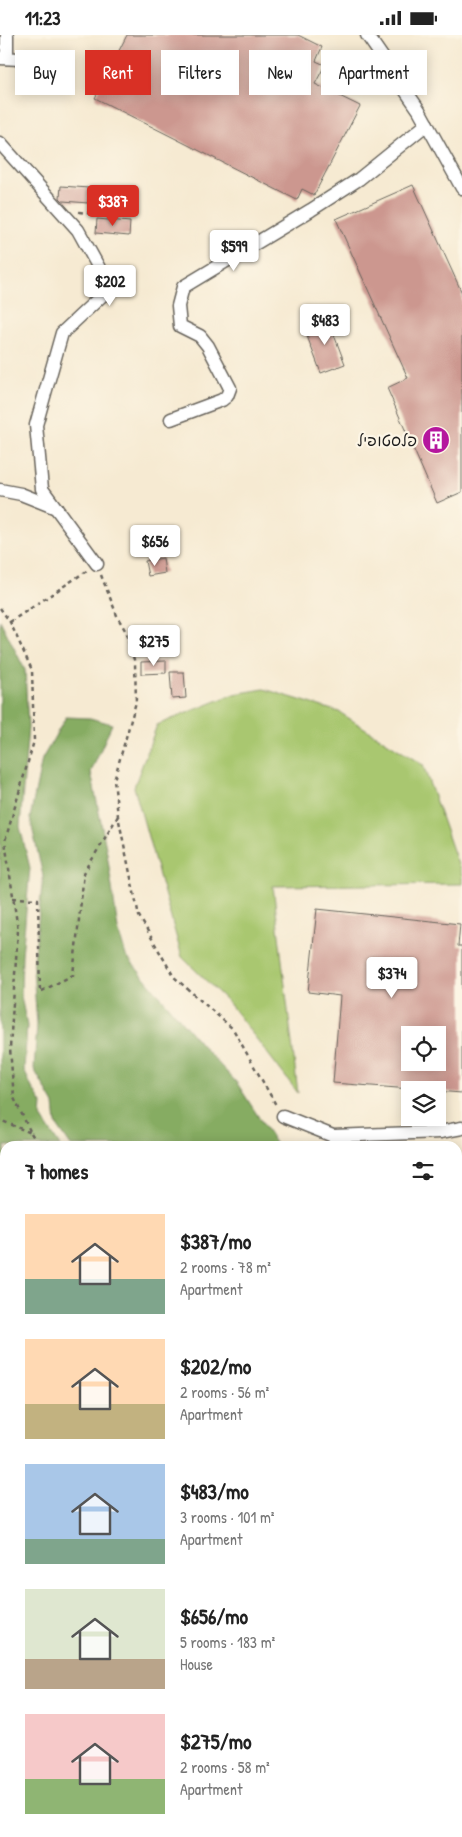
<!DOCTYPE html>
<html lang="en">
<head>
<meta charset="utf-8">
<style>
	body { margin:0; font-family:"Patrick Hand","Playpen Sans Hebrew",sans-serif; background:#f2f2f2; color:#222; height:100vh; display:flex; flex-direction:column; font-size:19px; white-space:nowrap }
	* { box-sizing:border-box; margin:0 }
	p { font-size:16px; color:#767676 }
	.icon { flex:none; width:28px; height:28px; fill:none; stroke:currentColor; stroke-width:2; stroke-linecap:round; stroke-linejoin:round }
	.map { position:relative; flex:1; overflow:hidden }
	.side { position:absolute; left:0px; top:1106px; width:462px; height:696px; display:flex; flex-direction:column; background:#fff; border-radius:15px 15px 0 0; box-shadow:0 2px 12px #0003 }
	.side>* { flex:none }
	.banner { position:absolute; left:15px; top:15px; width:432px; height:45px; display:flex; gap:10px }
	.buttons { position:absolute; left:401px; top:991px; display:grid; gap:10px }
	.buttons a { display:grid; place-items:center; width:45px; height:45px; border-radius:0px; background:#fff; box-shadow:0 2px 12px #0003; font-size:25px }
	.price { position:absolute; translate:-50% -42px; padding:0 11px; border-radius:5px; background:#fff; color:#222; font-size:16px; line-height:32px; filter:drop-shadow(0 1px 2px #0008) }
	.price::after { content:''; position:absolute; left:50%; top:30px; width:15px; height:11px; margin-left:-8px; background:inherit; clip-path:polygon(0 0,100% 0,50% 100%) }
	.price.selected { background:#d93025; color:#fff }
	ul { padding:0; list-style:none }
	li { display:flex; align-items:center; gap:15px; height:125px; padding:0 25px }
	li span { display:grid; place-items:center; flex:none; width:140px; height:100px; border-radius:0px; color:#555 }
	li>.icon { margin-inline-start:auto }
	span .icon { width:60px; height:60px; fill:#fffc; stroke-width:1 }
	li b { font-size:21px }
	h2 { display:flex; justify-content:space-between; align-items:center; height:60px; padding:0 25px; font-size:21px }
	.chip { padding:0 18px; border-radius:0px; background:#fff; box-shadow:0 2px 12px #0003; font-size:18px; line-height:45px }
	.chip.selected { background:#d93025; color:#fff }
	.status { display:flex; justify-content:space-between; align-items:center; height:35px; padding:0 25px; background:#fff; direction:ltr }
	.status svg { height:14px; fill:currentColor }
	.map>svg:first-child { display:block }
	.green { fill:#a9c76f; stroke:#627246 }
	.forest { fill:#86ac62; stroke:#51643f }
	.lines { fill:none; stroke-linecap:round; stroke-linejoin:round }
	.stream { stroke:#6bc2e8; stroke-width:4 }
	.building { fill:#cc978f; fill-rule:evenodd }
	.street-casing { stroke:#68645c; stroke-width:15 }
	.path { stroke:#68645c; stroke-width:2.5; stroke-dasharray:4 4; stroke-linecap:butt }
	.street { stroke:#fff; stroke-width:12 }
	.labels { text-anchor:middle; stroke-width:4.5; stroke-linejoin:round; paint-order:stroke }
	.poi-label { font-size:16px; fill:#1c1c1c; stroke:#fcf5e5; text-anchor:end }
</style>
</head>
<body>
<div class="status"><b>11:23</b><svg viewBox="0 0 49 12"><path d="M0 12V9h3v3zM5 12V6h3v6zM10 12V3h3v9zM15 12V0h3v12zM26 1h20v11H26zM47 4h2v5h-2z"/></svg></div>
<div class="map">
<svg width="462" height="1802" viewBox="0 0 462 1802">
	<rect width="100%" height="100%" fill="#fcf5e5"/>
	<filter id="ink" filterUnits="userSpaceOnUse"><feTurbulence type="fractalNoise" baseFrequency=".02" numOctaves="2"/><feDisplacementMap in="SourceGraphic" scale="10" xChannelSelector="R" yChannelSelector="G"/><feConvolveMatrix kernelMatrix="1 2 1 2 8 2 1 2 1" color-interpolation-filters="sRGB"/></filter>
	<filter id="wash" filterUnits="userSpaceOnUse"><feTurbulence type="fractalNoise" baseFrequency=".0096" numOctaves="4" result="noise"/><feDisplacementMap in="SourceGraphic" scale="20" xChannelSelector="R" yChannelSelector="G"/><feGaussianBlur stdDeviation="1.12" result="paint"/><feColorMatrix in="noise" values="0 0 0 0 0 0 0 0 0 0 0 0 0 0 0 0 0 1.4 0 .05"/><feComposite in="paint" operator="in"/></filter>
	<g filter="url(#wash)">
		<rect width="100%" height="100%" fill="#f6ead2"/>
		<path class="green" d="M264 654 339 677 423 730 462 841V849L273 851 298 1058 228 967 182 922 134 752 157 690 234 659Z"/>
		<g class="forest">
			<path d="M0 585 25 635 28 692 20 792 30 833 22 920 21 961 27 991 24 1035 32 1053 42 1069 41 1082 60 1111H5V1403L0 1402Z"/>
			<path d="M66 682 90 683 112 689 91 737 107 818 118 894 126 921 205 1014 237 1048 277 1111H71L56 1089 54 1069 34 1034 37 990 33 934 43 841 30 783 42 724Z"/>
			<path d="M0 1417 5 1418V1798H458V1785L462 1802H0Z"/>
			<path d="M458 1663 462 1664V1749L458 1758Z"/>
		</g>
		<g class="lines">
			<g class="stream">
				<path d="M458 1630H462"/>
				<path d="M0 1758 5 1760"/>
				<path d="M99 1802 103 1798"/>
			</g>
		</g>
		<g id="blocks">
			<g class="building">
				<path d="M127 0H298L322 12 316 26 325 30 315 49 360 71 314 160 302 154 297 165 95 63Z"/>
				<path d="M413 150 462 258V457L437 468 387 353 408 343 336 184Z"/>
				<path d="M61 151 89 153 88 168 63 166 60 163Z"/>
				<path d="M97 184 130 187 129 201 96 198Z"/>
				<path d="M328 284 345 329 321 338 304 293Z"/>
				<path d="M163 523 165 538 148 541 145 526Z"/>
				<path d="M166 626V638L141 639V627Z"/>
				<path d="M170 637H184L186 663 172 664Z"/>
				<path d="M317 874 460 889 458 911H462V1058L333 1048 340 961 308 957ZM410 1000H438V1028H410Z"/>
			</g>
		</g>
	</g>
	<g filter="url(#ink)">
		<use href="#blocks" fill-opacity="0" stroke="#68645c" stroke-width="1"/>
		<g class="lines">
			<g class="street-casing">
				<g id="street">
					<path d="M367 0 419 75 462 153"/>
					<path d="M0 23 58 26"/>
					<path d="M7 23V0"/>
					<path d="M0 108 78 195 110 253 62 298 36 390 42 454 97 529"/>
					<path d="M171 384 222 365 227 361 230 353 208 311 200 301 180 291 178 271 183 252 311 175 359 144 427 89"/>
					<path d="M0 455 21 459 56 473"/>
					<path d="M283 1081 333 1101 440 1097 462 1093"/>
				</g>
			</g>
			<g class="path">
				<path d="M79 177 94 179"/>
				<path d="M101 540 118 583 125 595 135 628 136 667 114 745 118 781 139 881 174 942 233 994 276 1070"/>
				<path d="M0 573 10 587 32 635 34 706 5 806 18 895 10 1013 14 1063 31 1098 0 1085"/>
				<path d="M10 587 88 535"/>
				<path d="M13 863 38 864 40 957 73 940 84 838 118 781"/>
				<path d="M31 1098 39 1111"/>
				<path d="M0 1477 5 1475"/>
				<path d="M458 1766V1758L462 1756"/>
				<path d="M454 1802 455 1798"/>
			</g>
			<use href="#street" class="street"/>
		</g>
	</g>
	<defs>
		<g id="building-disc" transform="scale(1.4375)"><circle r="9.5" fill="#b5179e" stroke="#fcf5e5"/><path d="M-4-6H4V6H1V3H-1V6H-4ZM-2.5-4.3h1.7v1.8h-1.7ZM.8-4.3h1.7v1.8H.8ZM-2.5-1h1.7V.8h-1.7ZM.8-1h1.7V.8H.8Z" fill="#fff"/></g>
	</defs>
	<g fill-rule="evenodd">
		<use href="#building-disc" x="436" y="405"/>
	</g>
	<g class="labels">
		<g class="poi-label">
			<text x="417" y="411">פלסטופיל</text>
		</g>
	</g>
</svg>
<div class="buttons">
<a><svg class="icon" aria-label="locate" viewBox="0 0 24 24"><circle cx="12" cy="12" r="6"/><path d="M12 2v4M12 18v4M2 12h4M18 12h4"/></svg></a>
<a><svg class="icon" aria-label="layers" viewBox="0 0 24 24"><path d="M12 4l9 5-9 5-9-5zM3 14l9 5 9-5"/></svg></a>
</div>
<b class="price selected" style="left:113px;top:192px">$387</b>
<b class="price" style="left:234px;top:237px">$599</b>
<b class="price" style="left:110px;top:272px">$202</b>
<b class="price" style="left:325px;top:311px">$483</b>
<b class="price" style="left:155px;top:532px">$656</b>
<b class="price" style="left:154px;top:632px">$275</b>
<b class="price" style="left:392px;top:964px">$374</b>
<div class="banner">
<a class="chip">Buy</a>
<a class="chip selected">Rent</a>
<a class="chip">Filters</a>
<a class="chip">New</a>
<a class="chip">Apartment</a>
</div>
<section class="side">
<h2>7 homes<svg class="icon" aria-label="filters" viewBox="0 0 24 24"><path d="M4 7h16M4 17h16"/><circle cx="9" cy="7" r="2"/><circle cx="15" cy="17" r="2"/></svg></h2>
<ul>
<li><span style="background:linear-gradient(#ffd9b3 65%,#7fa58c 0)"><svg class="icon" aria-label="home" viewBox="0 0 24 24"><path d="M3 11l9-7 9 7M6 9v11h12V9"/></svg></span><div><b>$387/mo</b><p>2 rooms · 78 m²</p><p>Apartment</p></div></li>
<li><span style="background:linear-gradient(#ffd9b3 65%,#c2b280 0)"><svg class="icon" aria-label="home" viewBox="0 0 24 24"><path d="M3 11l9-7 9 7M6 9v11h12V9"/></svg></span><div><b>$202/mo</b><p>2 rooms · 56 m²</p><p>Apartment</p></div></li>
<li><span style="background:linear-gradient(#a9c7e8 75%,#7fa58c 0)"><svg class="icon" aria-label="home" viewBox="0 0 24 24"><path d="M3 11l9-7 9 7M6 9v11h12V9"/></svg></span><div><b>$483/mo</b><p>3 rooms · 101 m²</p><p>Apartment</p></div></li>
<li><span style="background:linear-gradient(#dfe7d0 70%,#b9a48a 0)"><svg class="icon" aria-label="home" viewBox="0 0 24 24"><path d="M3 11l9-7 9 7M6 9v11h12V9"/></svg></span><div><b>$656/mo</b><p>5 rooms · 183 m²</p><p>House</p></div></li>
<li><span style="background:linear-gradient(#f6c9c9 65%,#8fb573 0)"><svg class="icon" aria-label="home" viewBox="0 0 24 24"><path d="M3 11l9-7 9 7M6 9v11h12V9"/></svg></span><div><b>$275/mo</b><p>2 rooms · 58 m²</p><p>Apartment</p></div></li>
</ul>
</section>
</div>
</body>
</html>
